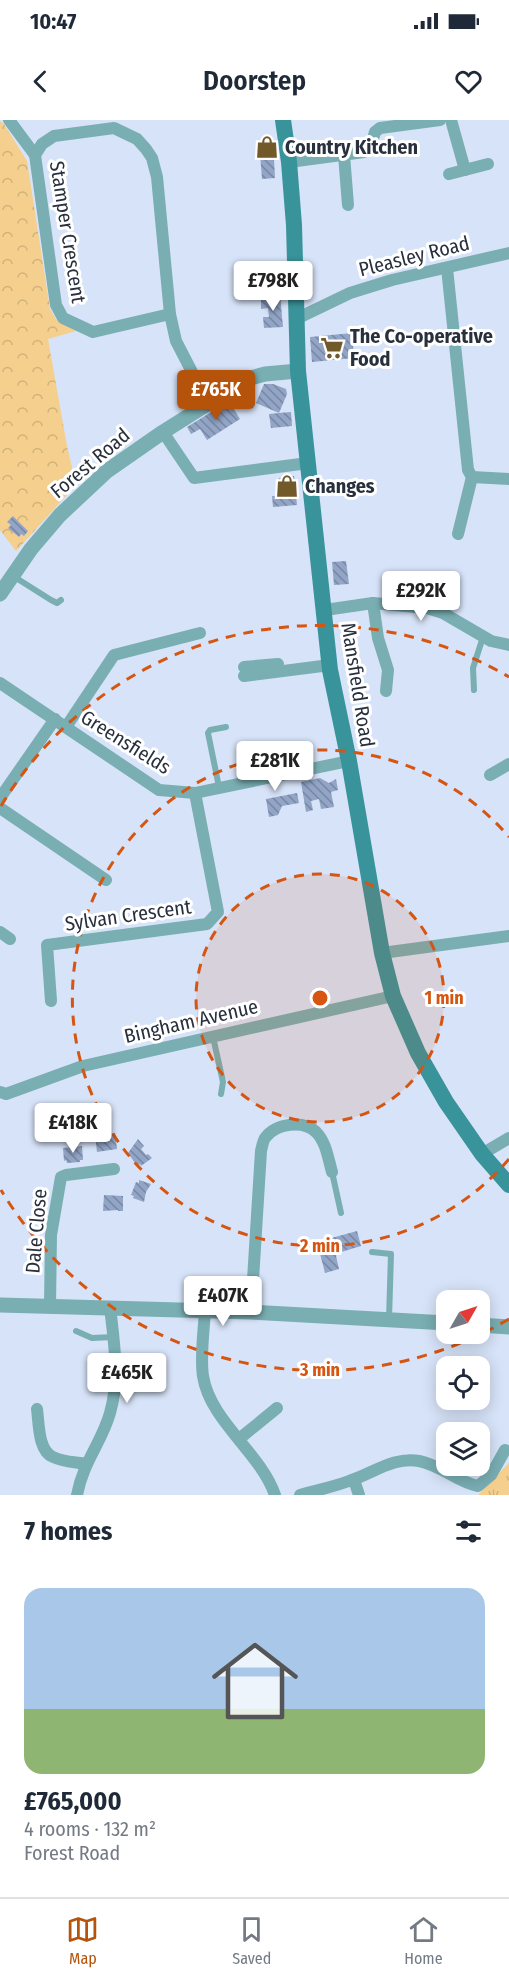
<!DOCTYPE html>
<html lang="en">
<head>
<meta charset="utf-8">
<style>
	body { margin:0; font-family:"Fira Sans Condensed",sans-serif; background:#f2f2f3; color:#1f2937; height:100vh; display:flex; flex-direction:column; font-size:22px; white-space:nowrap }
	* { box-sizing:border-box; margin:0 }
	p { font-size:20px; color:#747a83 }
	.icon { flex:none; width:33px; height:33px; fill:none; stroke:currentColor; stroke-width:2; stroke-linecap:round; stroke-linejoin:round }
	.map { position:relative; height:1375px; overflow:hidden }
	.panel { display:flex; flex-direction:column; background:#fff; flex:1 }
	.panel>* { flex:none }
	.needle { width:39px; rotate:51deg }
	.fabs { position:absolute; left:436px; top:1170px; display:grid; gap:12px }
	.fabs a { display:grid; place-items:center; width:54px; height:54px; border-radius:12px; background:#fff; box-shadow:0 3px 15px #0003; font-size:30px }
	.price { position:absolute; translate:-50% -51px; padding:0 14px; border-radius:6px; background:#fff; color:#222; font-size:20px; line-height:39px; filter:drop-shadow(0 2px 3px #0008) }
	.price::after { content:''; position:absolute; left:50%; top:36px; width:18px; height:14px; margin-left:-9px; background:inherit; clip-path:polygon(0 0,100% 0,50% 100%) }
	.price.selected { background:#b45309; color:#fff }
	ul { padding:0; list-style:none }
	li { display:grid; align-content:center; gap:12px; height:318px; padding:0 24px }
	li+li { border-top:2px solid #e0e1e3 }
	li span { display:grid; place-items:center; height:186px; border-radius:18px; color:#555 }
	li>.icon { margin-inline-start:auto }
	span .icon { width:108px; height:108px; fill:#fffc; stroke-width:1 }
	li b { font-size:26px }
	h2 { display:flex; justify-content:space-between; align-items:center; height:72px; padding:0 24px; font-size:26px }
	.status { display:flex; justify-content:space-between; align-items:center; height:42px; padding:0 30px; background:#fff; direction:ltr }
	.status svg { height:16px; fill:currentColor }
	header { display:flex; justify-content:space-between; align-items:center; height:78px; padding:0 24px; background:#fff; font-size:27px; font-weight:600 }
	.tabs { display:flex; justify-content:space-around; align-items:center; height:84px; border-top:2px solid #e0e1e3; background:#fff; font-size:16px; color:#747a83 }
	.tabs a { display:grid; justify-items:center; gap:3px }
	.tabs .selected { color:#b45309 }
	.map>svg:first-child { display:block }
	.grass { fill:url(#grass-tufts) }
	.park { fill:url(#park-crowns) }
	.building { fill:url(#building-back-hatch) }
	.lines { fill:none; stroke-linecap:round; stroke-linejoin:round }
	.service { stroke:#79aeb2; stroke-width:6 }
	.minor { stroke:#79aeb2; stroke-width:12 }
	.tertiary { stroke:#79aeb2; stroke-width:15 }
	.secondary { stroke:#39939a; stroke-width:16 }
	.ring { fill:none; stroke:#d55511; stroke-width:3; stroke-dasharray:10 8 }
	.labels { text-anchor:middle; stroke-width:6; stroke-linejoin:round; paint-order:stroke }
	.poi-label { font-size:20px; font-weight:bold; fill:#28303d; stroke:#fff; text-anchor:start }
	.street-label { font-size:20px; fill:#28303d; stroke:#fff }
	.centre { fill:#d55511; stroke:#fff; stroke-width:3 }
	.ring-label { font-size:18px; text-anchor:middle; font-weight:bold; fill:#d55511; stroke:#fff; stroke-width:6; stroke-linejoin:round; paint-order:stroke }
</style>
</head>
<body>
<div class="status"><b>10:47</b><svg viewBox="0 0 49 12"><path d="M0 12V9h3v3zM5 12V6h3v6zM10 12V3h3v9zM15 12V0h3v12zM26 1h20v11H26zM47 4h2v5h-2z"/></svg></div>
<header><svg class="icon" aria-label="back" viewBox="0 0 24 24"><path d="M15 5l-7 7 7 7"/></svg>Doorstep<svg class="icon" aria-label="heart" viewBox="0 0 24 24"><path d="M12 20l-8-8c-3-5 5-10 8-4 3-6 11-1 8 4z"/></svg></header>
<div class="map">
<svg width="509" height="1375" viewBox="0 0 509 1375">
	<defs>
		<pattern id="grass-tufts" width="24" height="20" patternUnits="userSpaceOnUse" patternTransform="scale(1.5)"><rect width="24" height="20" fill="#f4cf8d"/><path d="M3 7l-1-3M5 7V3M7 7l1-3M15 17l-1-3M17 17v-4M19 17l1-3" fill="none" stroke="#d1b27b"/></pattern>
		<pattern id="park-crowns" width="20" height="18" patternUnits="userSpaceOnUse" patternTransform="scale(1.5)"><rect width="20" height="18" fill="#f4cf8d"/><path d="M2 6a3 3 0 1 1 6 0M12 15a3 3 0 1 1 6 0" fill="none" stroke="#d1b27b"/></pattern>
		<pattern id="building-back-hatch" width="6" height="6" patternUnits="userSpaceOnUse" patternTransform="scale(1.5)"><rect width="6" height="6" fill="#92a5c6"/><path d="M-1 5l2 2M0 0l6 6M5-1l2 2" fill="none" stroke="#7787a2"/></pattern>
	</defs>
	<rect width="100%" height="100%" fill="#d7e3f8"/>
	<path class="grass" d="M509 1343V1375H478Z"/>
	<path class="park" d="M0 1 4 4 27 41 50 189 56 199 76 211 48 219 67 326 76 365 16 431 0 410Z"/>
	<g class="building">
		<path d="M259 21H273L275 58 262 59Z"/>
		<path d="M280 175 283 207 264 208 263 197H269L268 188 261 189V180H266V176Z"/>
		<path d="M352 213 354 238 312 242 310 217Z"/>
		<path d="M264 264H273L286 269 287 274 279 293 291 292 292 306 271 308 269 294 279 293 256 283Z"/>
		<path d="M229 281 240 299 207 320 200 309 191 314 187 307Z"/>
		<path d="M294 356 297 385 273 387 272 376H281L279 358Z"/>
		<path d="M13 396 28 411 24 416 21 414 19 417 8 408 11 405 7 402Z"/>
		<path d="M346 441 349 464 334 465 332 442Z"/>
		<path d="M320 658 329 663 336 659 338 670 331 672 334 687 321 689 319 679 311 681 313 690 306 692 301 662Z"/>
		<path d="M297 673 299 683 282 686 278 695 269 697 266 679Z"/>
		<path d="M115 1013 117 1029 97 1032 95 1015Z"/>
		<path d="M138 1019 144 1026 141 1029 146 1035 148 1034 152 1038 141 1046 140 1044 137 1046 128 1033Z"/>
		<path d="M82 1026 83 1040H80V1042L67 1043 66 1040 64 1041 63 1028Z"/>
		<path d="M139 1060 151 1064 146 1072 144 1082 133 1078 134 1076 131 1075 136 1062 139 1063Z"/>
		<path d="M104 1075 123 1076V1091H118V1090L103 1091Z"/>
		<path d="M357 1111 361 1126 338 1133 336 1136 339 1149 325 1153 317 1122Z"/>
	</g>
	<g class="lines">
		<g class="service">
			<path d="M13 456 51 480 57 483 61 480"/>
			<path d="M474 570 473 548 483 517"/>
			<path d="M219 667 208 613 210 610 226 607"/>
			<path d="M213 917 223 962 221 974"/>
			<path d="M332 1052 341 1093"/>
			<path d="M372 1132 391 1134 389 1199"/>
			<path d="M76 1211 92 1218 113 1217"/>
		</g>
		<g class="minor">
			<path d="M9 0 35 35"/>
			<path d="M451 0 465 50"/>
			<path d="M344 35 348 85"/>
			<path d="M289 42 364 32 370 29 375 12 380 8 440 0"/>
			<path d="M449 54 488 44"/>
			<path d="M447 148 468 350 472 357 509 359"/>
			<path d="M170 194 93 212 63 198 56 185 35 35 42 24 54 16 114 8 137 19 146 29 152 38 157 57 170 194 176 221 208 283"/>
			<path d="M298 198 350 173 392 160 509 133"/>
			<path d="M163 312 194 358 308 343"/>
			<path d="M458 414 472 357"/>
			<path d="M373 483 378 518 388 550 386 571"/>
			<path d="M325 490 373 483 427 488 443 493 491 521 509 525"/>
			<path d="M244 547 278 544"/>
			<path d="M244 556 330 545"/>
			<path d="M0 563 159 670 195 673 349 641"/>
			<path d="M66 607 114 535 200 513"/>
			<path d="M490 655 509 644"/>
			<path d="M0 678 55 599"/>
			<path d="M0 688 106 760"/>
			<path d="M0 812 10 819"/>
			<path d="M382 833 509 816"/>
			<path d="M51 881 47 825 207 804 218 792 195 673"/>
			<path d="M0 972 6 974 83 946 393 876"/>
			<path d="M482 1034 509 1018"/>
			<path d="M50 1186 51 1115 61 1057 66 1055 114 1049"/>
			<path d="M205 1190C204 1210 200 1236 203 1256 210 1301 260 1332 275 1375"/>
			<path d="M251 1192 261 1031C262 1027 263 1021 265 1018 276 1003 303 1000 316 1012 326 1022 328 1038 332 1052"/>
			<path d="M37 1289C39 1303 38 1331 53 1337 63 1342 76 1342 86 1344"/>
			<path d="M239 1319 277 1288"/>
			<path d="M354 1360 359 1375"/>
			<path d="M77 1375C83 1342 102 1322 110 1293 120 1259 114 1222 110 1187"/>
			<path d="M300 1375C317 1370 333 1367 349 1361 372 1354 394 1336 419 1341 441 1345 457 1362 478 1366L491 1355 505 1330"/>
		</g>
		<g class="tertiary">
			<path d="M0 474 31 429 60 395 107 351 163 312 247 259 265 254 298 251"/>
			<path d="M0 1185 251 1192 447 1203"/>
			<path d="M480 1205 509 1207"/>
		</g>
		<path class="secondary" d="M283 0 289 42 294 105 298 251 330 550 349 641 382 833 393 876 418 933 446 982 482 1034 509 1065"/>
	</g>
	<circle cx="320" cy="878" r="124" fill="#d55511" fill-opacity=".12"/>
	<g class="ring">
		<circle cx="320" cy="878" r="124"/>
		<path d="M509 1039A248 248 0 1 1 509 717"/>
		<path d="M509 1199A372 372 0 0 1 1 1070M1 686A372 372 0 0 1 509 557"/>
	</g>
	<defs>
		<g id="shop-bare" transform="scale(1.8)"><path d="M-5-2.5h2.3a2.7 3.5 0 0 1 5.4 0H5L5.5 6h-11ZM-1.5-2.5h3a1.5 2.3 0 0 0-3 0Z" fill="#72592a" stroke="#fff" stroke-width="2.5" paint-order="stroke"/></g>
		<g id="supermarket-bare" transform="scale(1.8)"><path d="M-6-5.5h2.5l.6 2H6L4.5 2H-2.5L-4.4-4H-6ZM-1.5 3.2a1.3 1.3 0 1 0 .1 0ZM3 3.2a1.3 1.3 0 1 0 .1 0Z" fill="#72592a" stroke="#fff" stroke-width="2.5" paint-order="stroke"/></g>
	</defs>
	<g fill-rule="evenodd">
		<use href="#shop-bare" x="267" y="27"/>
		<use href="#supermarket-bare" x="332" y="228"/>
		<use href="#shop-bare" x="287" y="366"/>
	</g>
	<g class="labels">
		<g class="poi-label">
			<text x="285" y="34">Country Kitchen</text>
			<text x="350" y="223">The Co-operative<tspan x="350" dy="23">Food</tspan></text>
			<text x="305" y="373">Changes</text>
		</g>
		<g class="street-label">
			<text transform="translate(68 112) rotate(81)" y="7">Stamper Crescent</text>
			<text transform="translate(414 136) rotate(-14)" y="7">Pleasley Road</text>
			<text transform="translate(90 343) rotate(-40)" y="7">Forest Road</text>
			<text transform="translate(358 565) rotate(81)" y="7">Mansfield Road</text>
			<text transform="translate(126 622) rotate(32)" y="7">Greensfields</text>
			<text transform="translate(128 795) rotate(-8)" y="7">Sylvan Crescent</text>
			<text transform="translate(191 901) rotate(-13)" y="7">Bingham Avenue</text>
			<text transform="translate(36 1111) rotate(-85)" y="7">Dale Close</text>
		</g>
	</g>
	<circle cx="320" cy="878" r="9" class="centre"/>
	<g class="ring-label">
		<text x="444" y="884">1 min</text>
		<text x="320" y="1132">2 min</text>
		<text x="320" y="1256">3 min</text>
	</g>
</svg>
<div class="fabs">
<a><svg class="needle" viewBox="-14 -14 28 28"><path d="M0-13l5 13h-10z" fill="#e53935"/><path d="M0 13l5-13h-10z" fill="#747a83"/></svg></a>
<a><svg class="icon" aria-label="locate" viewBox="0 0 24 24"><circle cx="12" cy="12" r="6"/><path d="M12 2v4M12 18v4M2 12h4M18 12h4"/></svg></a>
<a><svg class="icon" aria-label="layers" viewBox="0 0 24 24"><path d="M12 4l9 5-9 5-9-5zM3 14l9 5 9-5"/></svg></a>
</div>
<b class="price" style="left:273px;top:192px">£798K</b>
<b class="price selected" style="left:216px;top:301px">£765K</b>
<b class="price" style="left:421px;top:502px">£292K</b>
<b class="price" style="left:275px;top:672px">£281K</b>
<b class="price" style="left:73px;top:1034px">£418K</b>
<b class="price" style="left:223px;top:1207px">£407K</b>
<b class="price" style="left:127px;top:1284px">£465K</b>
</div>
<section class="panel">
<h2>7 homes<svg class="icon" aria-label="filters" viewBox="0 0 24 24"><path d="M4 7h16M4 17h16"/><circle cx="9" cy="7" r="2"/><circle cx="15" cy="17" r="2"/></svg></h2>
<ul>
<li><span style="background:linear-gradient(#a9c7e8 65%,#8fb573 0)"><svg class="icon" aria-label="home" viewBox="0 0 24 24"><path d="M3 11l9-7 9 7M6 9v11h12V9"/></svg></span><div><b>£765,000</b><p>4 rooms · 132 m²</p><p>Forest Road</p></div></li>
</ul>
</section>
<nav class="tabs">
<a class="selected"><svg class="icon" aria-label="map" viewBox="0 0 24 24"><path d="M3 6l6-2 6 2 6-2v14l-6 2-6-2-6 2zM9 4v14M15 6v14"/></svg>Map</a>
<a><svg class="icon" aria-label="saved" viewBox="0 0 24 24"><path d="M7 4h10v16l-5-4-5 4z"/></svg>Saved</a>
<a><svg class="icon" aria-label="home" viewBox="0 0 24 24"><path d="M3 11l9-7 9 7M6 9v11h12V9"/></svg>Home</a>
</nav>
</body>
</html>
